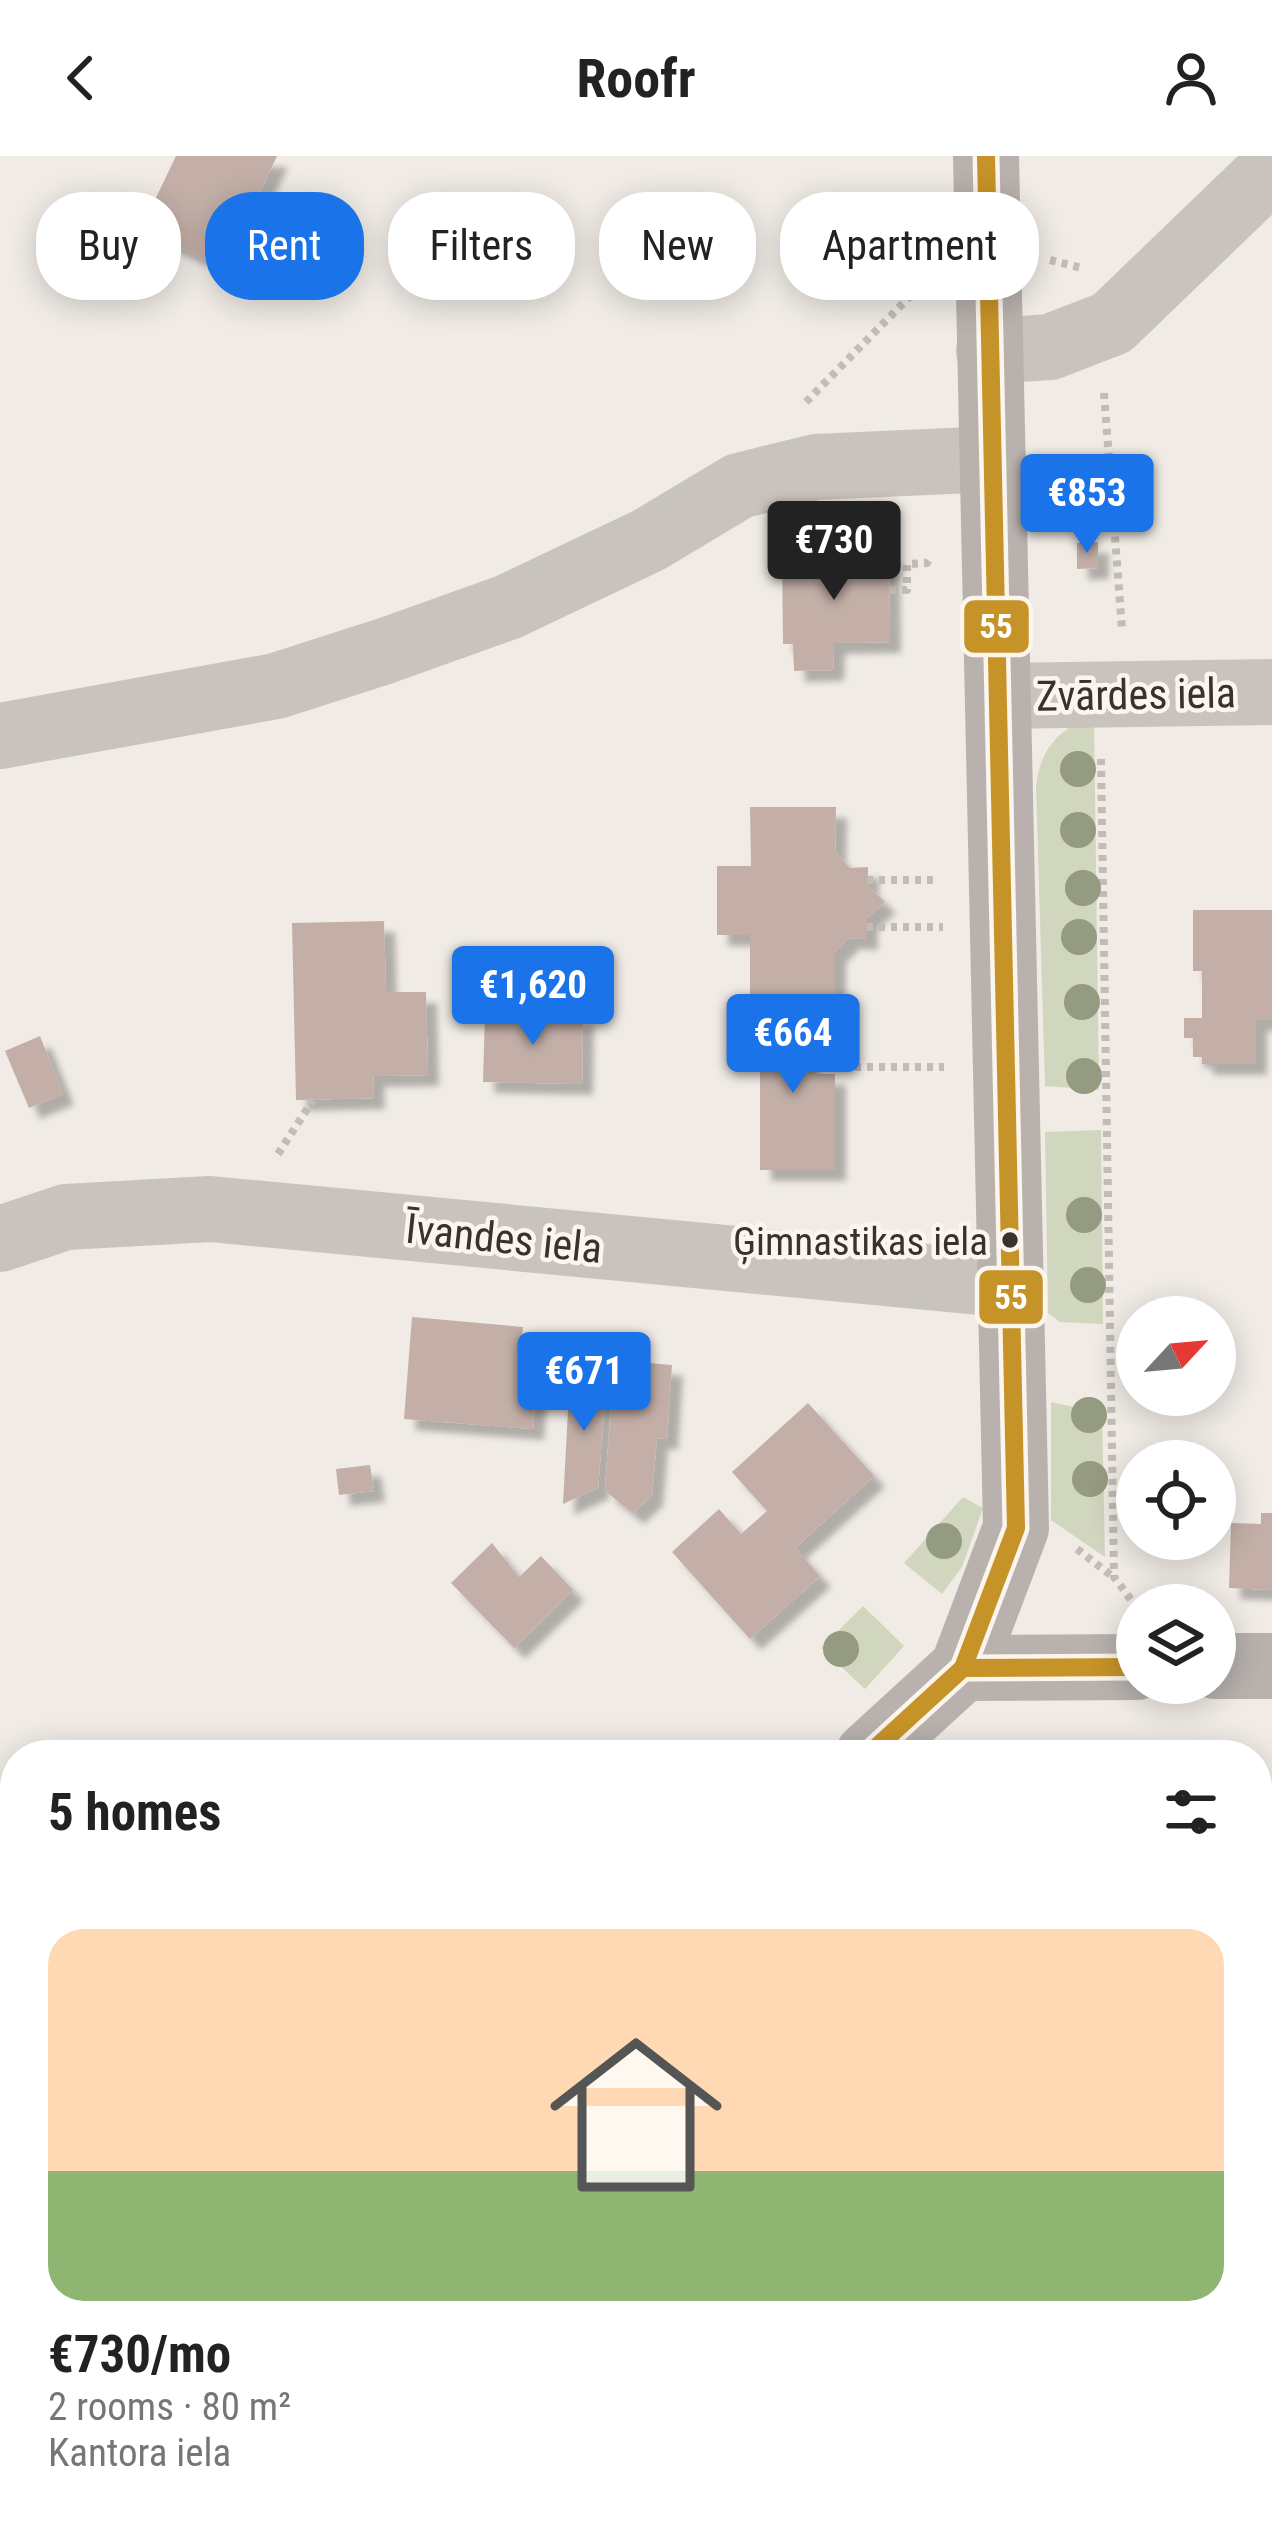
<!DOCTYPE html>
<html lang="en">
<head>
<meta charset="utf-8">
<style>
	body { margin:0; font-family:"Roboto Condensed",sans-serif; background:#f6f6f6; color:#222; height:100vh; display:flex; flex-direction:column; font-size:45px; white-space:nowrap }
	* { box-sizing:border-box; margin:0 }
	p { font-size:39px; color:#767676 }
	.icon { flex:none; width:66px; height:66px; fill:none; stroke:currentColor; stroke-width:2; stroke-linecap:round; stroke-linejoin:round }
	.map { position:relative; flex:1; overflow:hidden }
	.details { position:absolute; left:0px; top:1584px; width:1272px; height:807px; display:flex; flex-direction:column; background:#fff; border-radius:48px 48px 0 0; box-shadow:0 6px 30px #0003 }
	.details>* { flex:none }
	.banner { position:absolute; left:36px; top:36px; width:1200px; height:108px; display:flex; gap:24px }
	.needle { width:78px; rotate:64deg }
	.tools { position:absolute; left:1116px; top:1140px; display:grid; gap:24px }
	.tools a { display:grid; place-items:center; width:120px; height:120px; border-radius:50%; background:#fff; box-shadow:0 6px 30px #0003; font-size:60px }
	.price { position:absolute; translate:-50% -102px; padding:0 27px; border-radius:12px; background:#1a73e8; color:#fff; font-size:39px; line-height:78px; filter:drop-shadow(0 3px 6px #0008) }
	.price::after { content:''; position:absolute; left:50%; top:72px; width:36px; height:27px; margin-left:-18px; background:inherit; clip-path:polygon(0 0,100% 0,50% 100%) }
	.price.on { background:#222; color:#fff }
	ul { padding:0; list-style:none }
	li { display:grid; align-content:center; gap:24px; height:636px; padding:0 48px }
	li+li { border-top:3px solid #e0e0e0 }
	li span { display:grid; place-items:center; height:372px; border-radius:36px; color:#555 }
	li>.icon { margin-inline-start:auto }
	span .icon { width:216px; height:216px; fill:#fffc; stroke-width:1 }
	li b { font-size:51px }
	h2 { display:flex; justify-content:space-between; align-items:center; height:144px; padding:0 48px; font-size:51px }
	.pill { padding:0 42px; border-radius:48px; background:#fff; box-shadow:0 6px 30px #0003; font-size:42px; line-height:108px }
	.pill.on { background:#1a73e8; color:#fff }
	header { display:flex; justify-content:space-between; align-items:center; height:156px; padding:0 48px; background:#fff; font-size:54px; font-weight:700 }
	.map>svg:first-child { display:block }
	.green { fill:#d1d6bf }
	.building { fill:#c3afa7; filter:url(#shadow) }
	.lines { fill:none; stroke-linecap:round; stroke-linejoin:round }
	.path { stroke:#c2bbb6; stroke-width:8; stroke-dasharray:6 6; stroke-linecap:butt }
	.minor { stroke:#c9c3be; stroke-width:66 }
	.major { stroke:#b8b1ad; stroke-width:66 }
	.bus-1-casing { stroke:#fbf5ee; stroke-width:27 }
	.bus-1 { stroke:#c69328; stroke-width:18 }
	.tree { fill:#959b80 }
	.bus-dot { fill:#3b302b; stroke:#fbf5ee; stroke-width:4.5 }
	.labels { text-anchor:middle; stroke-width:9; stroke-linejoin:round; paint-order:stroke }
	.bus-label { font-size:39px; fill:#3b302b; stroke:#fbf5ee; text-anchor:end }
	.street-label { font-size:42px; fill:#3b302b; stroke:#fbf5ee }
	.line-badge { stroke:#fbf5ee; stroke-width:4.5 }
	.badge-label { font-size:33px; text-anchor:middle; font-weight:bold; fill:#fff }
</style>
</head>
<body>
<header><svg class="icon" aria-label="back" viewBox="0 0 24 24"><path d="M15 5l-7 7 7 7"/></svg>Roofr<svg class="icon" aria-label="person" viewBox="0 0 24 24"><circle cx="12" cy="8" r="4"/><path d="M4 21q1-7 8-7t8 7"/></svg></header>
<div class="map">
<svg width="1272" height="2389" viewBox="0 0 1272 2389">
	<defs>
		<filter id="shadow"><feDropShadow dx="11" dy="11" stdDeviation="3" flood-color="#0004"/></filter>
	</defs>
	<rect width="100%" height="100%" fill="#f0ebe5"/>
	<g class="green">
		<path d="M1094 561 1099 934 1045 930 1036 630C1040 594 1059 571 1094 561Z"/>
		<path d="M1101 974 1103 1168 1060 1166 1048 1157 1045 976Z"/>
		<path d="M1051 1246 1102 1257 1105 1401 1051 1364Z"/>
		<path d="M963 1341 983 1352 962 1411 942 1438 904 1407Z"/>
		<path d="M863 1450 904 1490 865 1533 821 1492Z"/>
	</g>
	<g class="building">
		<path d="M176 0H277L224 112 141 73Z"/>
		<path d="M1098 386V412L1077 413V387Z"/>
		<path d="M889 395 890 486 834 487 833 514 794 515 793 488H783L782 397Z"/>
		<path d="M750 651H836L835 696 850 712 868 711V730L885 746 867 762V783L849 782 835 796V840H750V779H717V710H751Z"/>
		<path d="M1193 754H1272V864H1256V908H1202V901H1193V882H1184V862H1202V815H1193Z"/>
		<path d="M384 765 386 836H426L428 919 373 920 374 942 296 944 292 767Z"/>
		<path d="M760 850H808V918H835V1014H760Z"/>
		<path d="M485 857 583 858 582 928 483 926Z"/>
		<path d="M40 880 63 938 29 952 5 895Z"/>
		<path d="M412 1161 523 1171 519 1215 537 1217 533 1273 404 1263Z"/>
		<path d="M614 1204 672 1209 667 1283 657 1282 652 1339 633 1357 605 1335Z"/>
		<path d="M570 1217 607 1219 598 1332 563 1348Z"/>
		<path d="M808 1247 874 1320 795 1392 820 1420 750 1483 672 1396 719 1353 741 1378 767 1355 732 1316Z"/>
		<path d="M370 1309 374 1335 339 1339 336 1313Z"/>
		<path d="M1261 1357H1272V1434L1229 1432 1231 1367 1261 1368Z"/>
		<path d="M492 1387 519 1421 541 1400 573 1434 514 1492 451 1427Z"/>
		<rect x="1257" y="1692" width="15" height="80"/>
		<path d="M1272 2148V2196H1257V2149Z"/>
		<path d="M262 2376H379L392 2389H275Z"/>
		<path d="M830 2376H893L892 2389H829Z"/>
		<path d="M970 2376H1078V2384L969 2389Z"/>
	</g>
	<g class="lines">
		<g class="path">
			<path d="M1050 104 1082 112"/>
			<path d="M1104 237 1122 473"/>
			<path d="M806 246 926 124"/>
			<path d="M890 434H907V408L927 407 931 401"/>
			<path d="M1101 603 1114 1421 1132 1445"/>
			<path d="M867 724H938"/>
			<path d="M867 771H943"/>
			<path d="M807 911H944"/>
			<path d="M278 998 313 944"/>
			<path d="M1077 1393 1112 1420"/>
			<path d="M248 2376 261 2389"/>
		</g>
		<g class="minor">
			<path d="M989 195 1050 191 1112 167 1272 13"/>
			<path d="M1000 540 1272 536"/>
			<path d="M0 580 276 530 385 495 508 451 649 384 739 330 816 311 993 303"/>
			<path d="M0 1083 66 1061 210 1053 1011 1129"/>
			<path d="M711 2389 712 2376"/>
		</g>
		<g class="major">
			<path d="M1215 1510H1272"/>
			<path d="M963 1512 1016 1372 986 0"/>
			<path d="M868 1599 963 1512 1137 1511"/>
			<path d="M50 2389 64 2376"/>
		</g>
		<g class="bus-1-casing">
			<g id="bus-1">
				<path d="M963 1512 1016 1372 986 0"/>
				<path d="M868 1599 963 1512 1137 1511"/>
			</g>
		</g>
		<use href="#bus-1" class="bus-1"/>
	</g>
	<g class="tree">
		<circle cx="1078" cy="613" r="18"/>
		<circle cx="1078" cy="674" r="18"/>
		<circle cx="1083" cy="732" r="18"/>
		<circle cx="1079" cy="781" r="18"/>
		<circle cx="1082" cy="846" r="18"/>
		<circle cx="1084" cy="920" r="18"/>
		<circle cx="1084" cy="1059" r="18"/>
		<circle cx="1088" cy="1129" r="18"/>
		<circle cx="1089" cy="1259" r="18"/>
		<circle cx="1090" cy="1323" r="18"/>
		<circle cx="944" cy="1385" r="18"/>
		<circle cx="841" cy="1493" r="18"/>
	</g>
	<circle class="bus-dot" cx="1010" cy="1084" r="10"/>
	<g class="labels">
		<g class="bus-label">
			<text x="988" y="1099">Ģimnastikas iela</text>
		</g>
		<g class="street-label">
			<text transform="translate(1136 538) rotate(-1)" y="15">Zvārdes iela</text>
			<text transform="translate(504 1082) rotate(6)" y="15">Īvandes iela</text>
		</g>
	</g>
	<g class="line-badge">
		<rect x="962" y="442" width="69" height="57" rx="12" fill="#c69328"/>
		<rect x="977" y="1112" width="68" height="58" rx="12" fill="#c69328"/>
	</g>
	<g class="badge-label">
		<text x="996" y="482">55</text>
		<text x="1011" y="1153">55</text>
	</g>
</svg>
<div class="tools">
<a><svg class="needle" viewBox="-14 -14 28 28"><path d="M0-13l5 13h-10z" fill="#e53935"/><path d="M0 13l5-13h-10z" fill="#767676"/></svg></a>
<a><svg class="icon" aria-label="locate" viewBox="0 0 24 24"><circle cx="12" cy="12" r="6"/><path d="M12 2v4M12 18v4M2 12h4M18 12h4"/></svg></a>
<a><svg class="icon" aria-label="layers" viewBox="0 0 24 24"><path d="M12 4l9 5-9 5-9-5zM3 14l9 5 9-5"/></svg></a>
</div>
<b class="price" style="left:1087px;top:400px">€853</b>
<b class="price on" style="left:834px;top:447px">€730</b>
<b class="price" style="left:533px;top:892px">€1,620</b>
<b class="price" style="left:793px;top:940px">€664</b>
<b class="price" style="left:584px;top:1278px">€671</b>
<div class="banner">
<a class="pill">Buy</a>
<a class="pill on">Rent</a>
<a class="pill">Filters</a>
<a class="pill">New</a>
<a class="pill">Apartment</a>
</div>
<section class="details">
<h2>5 homes<svg class="icon" aria-label="filters" viewBox="0 0 24 24"><path d="M4 7h16M4 17h16"/><circle cx="9" cy="7" r="2"/><circle cx="15" cy="17" r="2"/></svg></h2>
<ul>
<li><span style="background:linear-gradient(#ffd9b3 65%,#8fb573 0)"><svg class="icon" aria-label="home" viewBox="0 0 24 24"><path d="M3 11l9-7 9 7M6 9v11h12V9"/></svg></span><div><b>€730/mo</b><p>2 rooms · 80 m²</p><p>Kantora iela</p></div></li>
</ul>
</section>
</div>
</body>
</html>
